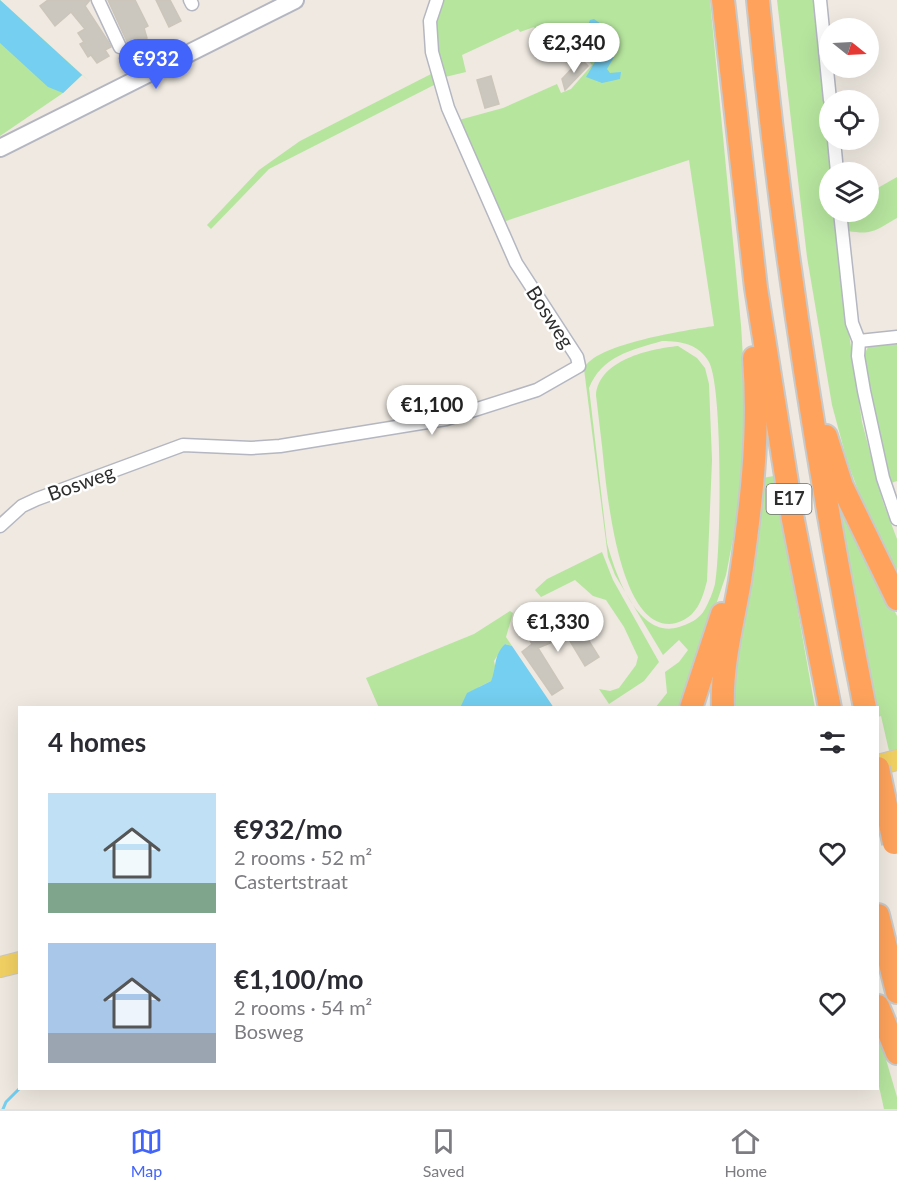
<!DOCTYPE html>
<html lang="en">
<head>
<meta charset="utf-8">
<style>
	body { margin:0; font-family:Lato,sans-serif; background:#f2f2f3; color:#2b2b33; height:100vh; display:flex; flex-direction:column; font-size:22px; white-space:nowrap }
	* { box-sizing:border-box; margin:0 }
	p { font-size:20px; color:#7c7c81 }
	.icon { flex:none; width:33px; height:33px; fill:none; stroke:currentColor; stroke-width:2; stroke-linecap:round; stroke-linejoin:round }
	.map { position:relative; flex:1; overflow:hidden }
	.panel { position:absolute; left:18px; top:706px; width:861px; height:384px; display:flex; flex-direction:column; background:#fff; border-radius:0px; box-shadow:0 6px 24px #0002 }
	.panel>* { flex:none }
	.needle { width:39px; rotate:108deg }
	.buttons { position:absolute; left:819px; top:18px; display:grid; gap:12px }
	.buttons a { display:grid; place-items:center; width:60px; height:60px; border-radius:50%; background:#fff; box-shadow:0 6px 24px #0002; font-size:30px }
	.price { position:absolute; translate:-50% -51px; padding:0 14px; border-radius:21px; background:#fff; color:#222; font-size:20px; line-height:39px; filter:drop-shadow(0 2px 3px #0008) }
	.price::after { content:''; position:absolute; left:50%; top:36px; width:18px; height:14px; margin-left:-9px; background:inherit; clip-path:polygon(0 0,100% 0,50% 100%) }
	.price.active { background:#4264fb; color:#fff }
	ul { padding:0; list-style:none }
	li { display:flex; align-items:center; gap:18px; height:150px; padding:0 30px }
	li span { display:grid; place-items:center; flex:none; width:168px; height:120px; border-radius:0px; color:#555 }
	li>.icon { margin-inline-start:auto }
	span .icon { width:72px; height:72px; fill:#fffc; stroke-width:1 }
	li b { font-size:26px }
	h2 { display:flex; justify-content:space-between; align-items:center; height:72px; padding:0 30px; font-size:26px }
	.menu { display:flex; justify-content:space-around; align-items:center; height:84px; border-top:2px solid #e1e1e2; background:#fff; font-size:16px; color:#7c7c81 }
	.menu a { display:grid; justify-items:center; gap:3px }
	.menu .active { color:#4264fb }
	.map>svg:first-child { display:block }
	.green { fill:#b6e59e; fill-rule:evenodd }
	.water { fill:#75cff0 }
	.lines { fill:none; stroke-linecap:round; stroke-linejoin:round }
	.stream { stroke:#75cff0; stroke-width:3 }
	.building { fill:#cbc7bf; stroke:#cbc5ba; stroke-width:1.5 }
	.minor-casing { stroke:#b4b7c1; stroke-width:15 }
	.secondary-casing { stroke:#b4b7c1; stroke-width:20 }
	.primary-casing { stroke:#c9c9c9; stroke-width:22 }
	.motorway-casing { stroke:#c9c9c9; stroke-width:26 }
	.minor { stroke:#fff; stroke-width:12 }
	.secondary { stroke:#fff; stroke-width:16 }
	.primary { stroke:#f2d163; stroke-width:20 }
	.motorway { stroke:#ffa35c; stroke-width:22 }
	.motorway-bridge-casing { stroke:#c9c9c9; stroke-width:26; stroke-linecap:butt }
	.motorway-bridge { stroke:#ffa35c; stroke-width:22 }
	.labels { text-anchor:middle; stroke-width:5; stroke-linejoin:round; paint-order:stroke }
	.shield { fill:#fff; stroke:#6d6d6d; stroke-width:1.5 }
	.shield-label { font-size:18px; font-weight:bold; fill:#2e2e2e }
	.street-label { font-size:20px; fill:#2e2e2e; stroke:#fff }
</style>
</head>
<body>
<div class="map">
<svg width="897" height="1109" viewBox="0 0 897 1109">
	<rect width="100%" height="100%" fill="#efe9e1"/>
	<g class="green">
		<path d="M0 0 89 81 82 75 63 93 0 136Z"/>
		<path d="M441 0H710L741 325 745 391 744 483 726 575 681 708H655L667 693 665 672 679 662 688 650 679 640 663 655 615 575 608 557 584 369C593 344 688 330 714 326L689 160 503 222 459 120 503 108 557 84 561 93 571 89 592 65 585 55 579 57 572 30 540 35 534 27 520 32 518 29 462 55 466 72 441 78C434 53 431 24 441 0ZM662 341C681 341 699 344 709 362 723 388 721 551 715 584 713 592 709 602 705 609 700 619 689 624 679 627 638 640 615 573 607 543L589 388C602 356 631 350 662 341Z"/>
		<path d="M777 0H814L832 172H830V212H836L845 306 862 422 883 502 897 539V572L867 514 847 461 832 405 807 257Z"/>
		<path d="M433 73 436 84 269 169 211 229 207 225 259 170 300 141Z"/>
		<path d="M897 177V218C874 231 873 235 848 231L844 212H868L869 193Z"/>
		<path d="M897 344V481L891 483 863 357 868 347Z"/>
		<path d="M678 346 697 358 705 368 709 384 712 460 707 581C702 600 697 617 676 623 617 637 606 481 602 446 600 429 598 412 596 395 599 360 649 349 678 346Z"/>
		<path d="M774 476 815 708H732V685L762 478Z"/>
		<path d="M834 485 897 616V749L889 751 881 716 878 717Z"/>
		<path d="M602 552 613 580 659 662 644 681 609 704 599 689 610 691 619 688 636 665 638 657 624 627 606 600 593 596 575 580 541 597 535 590 547 579Z"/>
		<path d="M510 611 513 613 506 637 512 646 505 644 494 661 496 670 491 681 479 687 460 708H379L366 678 474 634Z"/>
		<path d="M878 1032 897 1097V1109H884L878 1082Z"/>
	</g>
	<g class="water">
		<path d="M0 0 82 75 63 93 48 87 0 43Z"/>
		<path d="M594 19 601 24 612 26 610 35H607L614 57 607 69 610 73 621 72 620 79 602 83 586 77 596 60 588 40 587 28 590 20Z"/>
		<path d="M505 644 512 646 554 708H460L467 693 491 681C497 667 493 656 505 644Z"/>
	</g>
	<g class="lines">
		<path class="stream" d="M3 1109 6 1102 20 1088"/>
	</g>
	<g class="building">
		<path d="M48 0H90L85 6 108 41 111 47 105 50 109 56 97 63 91 55 88 57 80 44 84 42 78 33 85 29 71 12 55 26 40 6Z"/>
		<path d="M108 0H135L148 26 144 28 147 38 129 46Z"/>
		<path d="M156 0H170L181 21 169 27Z"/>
		<path d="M565 33 566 42 544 45 543 36Z"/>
		<path d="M581 59 588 66 565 90 562 79Z"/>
		<path d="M491 76 499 104 485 108 477 80Z"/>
		<path d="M568 624 571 630 579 625 599 657 585 666 567 636 538 648 563 688 552 695 522 652 532 644 529 639Z"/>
	</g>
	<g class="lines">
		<g class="minor-casing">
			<g id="minor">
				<path d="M98 0 120 47"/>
				<path d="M190 0 192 4"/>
				<path d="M820 0 830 100"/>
				<path d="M834 140 837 172"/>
				<path d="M840 212 852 323 859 341 858 356 864 391 883 478 897 519"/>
				<path d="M859 341 897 337"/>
				<path d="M0 526 22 506 37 499 183 445 251 448 280 446 446 419 537 390 579 366 577 357 516 263 448 108 432 52 430 21 437 0"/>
			</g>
		</g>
		<g class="secondary-casing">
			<path id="secondary" d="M0 148 295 0"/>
		</g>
		<g class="primary-casing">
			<g id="primary">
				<path d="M878 765 897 760"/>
				<path d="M0 967 20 962"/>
			</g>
		</g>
		<g class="motorway-casing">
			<g id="motorway">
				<path d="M723 0 756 288 793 520 830 708"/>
				<path d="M758 0C781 238 818 473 865 708"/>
				<path d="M826 436 842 486 897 599"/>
				<path d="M691 708 722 614"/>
				<path d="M723 708C721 665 733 623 740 581 751 507 760 434 754 358"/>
				<path d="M878 915 897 992"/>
				<path d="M878 1006 897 1053"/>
			</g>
		</g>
		<use href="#minor" class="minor"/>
		<use href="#secondary" class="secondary"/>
		<use href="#primary" class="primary"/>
		<use href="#motorway" class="motorway"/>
		<g class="motorway-bridge-casing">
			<path id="motorway-bridge" d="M878 768 894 843"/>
		</g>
		<use href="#motorway-bridge" class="motorway-bridge"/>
	</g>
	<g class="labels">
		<rect class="shield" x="766.5" y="484" width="45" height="30" rx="4.5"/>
		<g class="shield-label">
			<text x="789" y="505">E17</text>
		</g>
		<g class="street-label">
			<text transform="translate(550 317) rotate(57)" y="7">Bosweg</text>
			<text transform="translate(81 483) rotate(-20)" y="7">Bosweg</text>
		</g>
	</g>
</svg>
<div class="buttons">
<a><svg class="needle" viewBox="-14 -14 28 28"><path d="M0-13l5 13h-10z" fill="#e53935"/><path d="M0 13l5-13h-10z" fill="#7c7c81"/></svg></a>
<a><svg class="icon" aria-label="locate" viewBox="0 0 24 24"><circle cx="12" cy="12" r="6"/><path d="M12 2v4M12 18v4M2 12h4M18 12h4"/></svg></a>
<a><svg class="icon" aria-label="layers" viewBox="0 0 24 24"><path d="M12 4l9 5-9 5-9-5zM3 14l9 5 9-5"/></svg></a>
</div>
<b class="price" style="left:574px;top:74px">€2,340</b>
<b class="price active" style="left:156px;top:90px">€932</b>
<b class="price" style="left:432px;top:436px">€1,100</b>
<b class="price" style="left:558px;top:653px">€1,330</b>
<section class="panel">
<h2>4 homes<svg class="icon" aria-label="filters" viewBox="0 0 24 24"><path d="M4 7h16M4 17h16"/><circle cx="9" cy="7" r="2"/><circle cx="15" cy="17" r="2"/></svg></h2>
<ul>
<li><span style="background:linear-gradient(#bfe0f5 75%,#7fa58c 0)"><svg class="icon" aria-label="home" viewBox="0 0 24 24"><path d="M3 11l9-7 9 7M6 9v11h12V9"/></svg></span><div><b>€932/mo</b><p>2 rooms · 52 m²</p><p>Castertstraat</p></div><svg class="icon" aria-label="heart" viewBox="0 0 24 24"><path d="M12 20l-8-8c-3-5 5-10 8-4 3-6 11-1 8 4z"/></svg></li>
<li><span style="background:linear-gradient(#a9c7e8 75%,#9aa5b1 0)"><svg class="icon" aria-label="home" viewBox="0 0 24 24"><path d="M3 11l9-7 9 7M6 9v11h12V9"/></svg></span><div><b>€1,100/mo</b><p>2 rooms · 54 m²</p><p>Bosweg</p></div><svg class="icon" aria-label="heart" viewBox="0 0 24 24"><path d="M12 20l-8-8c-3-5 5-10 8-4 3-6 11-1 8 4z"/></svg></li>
</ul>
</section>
</div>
<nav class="menu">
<a class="active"><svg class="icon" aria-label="map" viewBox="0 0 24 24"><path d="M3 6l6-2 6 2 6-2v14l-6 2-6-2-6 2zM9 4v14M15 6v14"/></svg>Map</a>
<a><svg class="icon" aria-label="saved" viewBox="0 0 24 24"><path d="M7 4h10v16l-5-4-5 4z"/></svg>Saved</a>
<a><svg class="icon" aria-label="home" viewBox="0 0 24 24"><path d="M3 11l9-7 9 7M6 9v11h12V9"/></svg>Home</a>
</nav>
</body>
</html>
